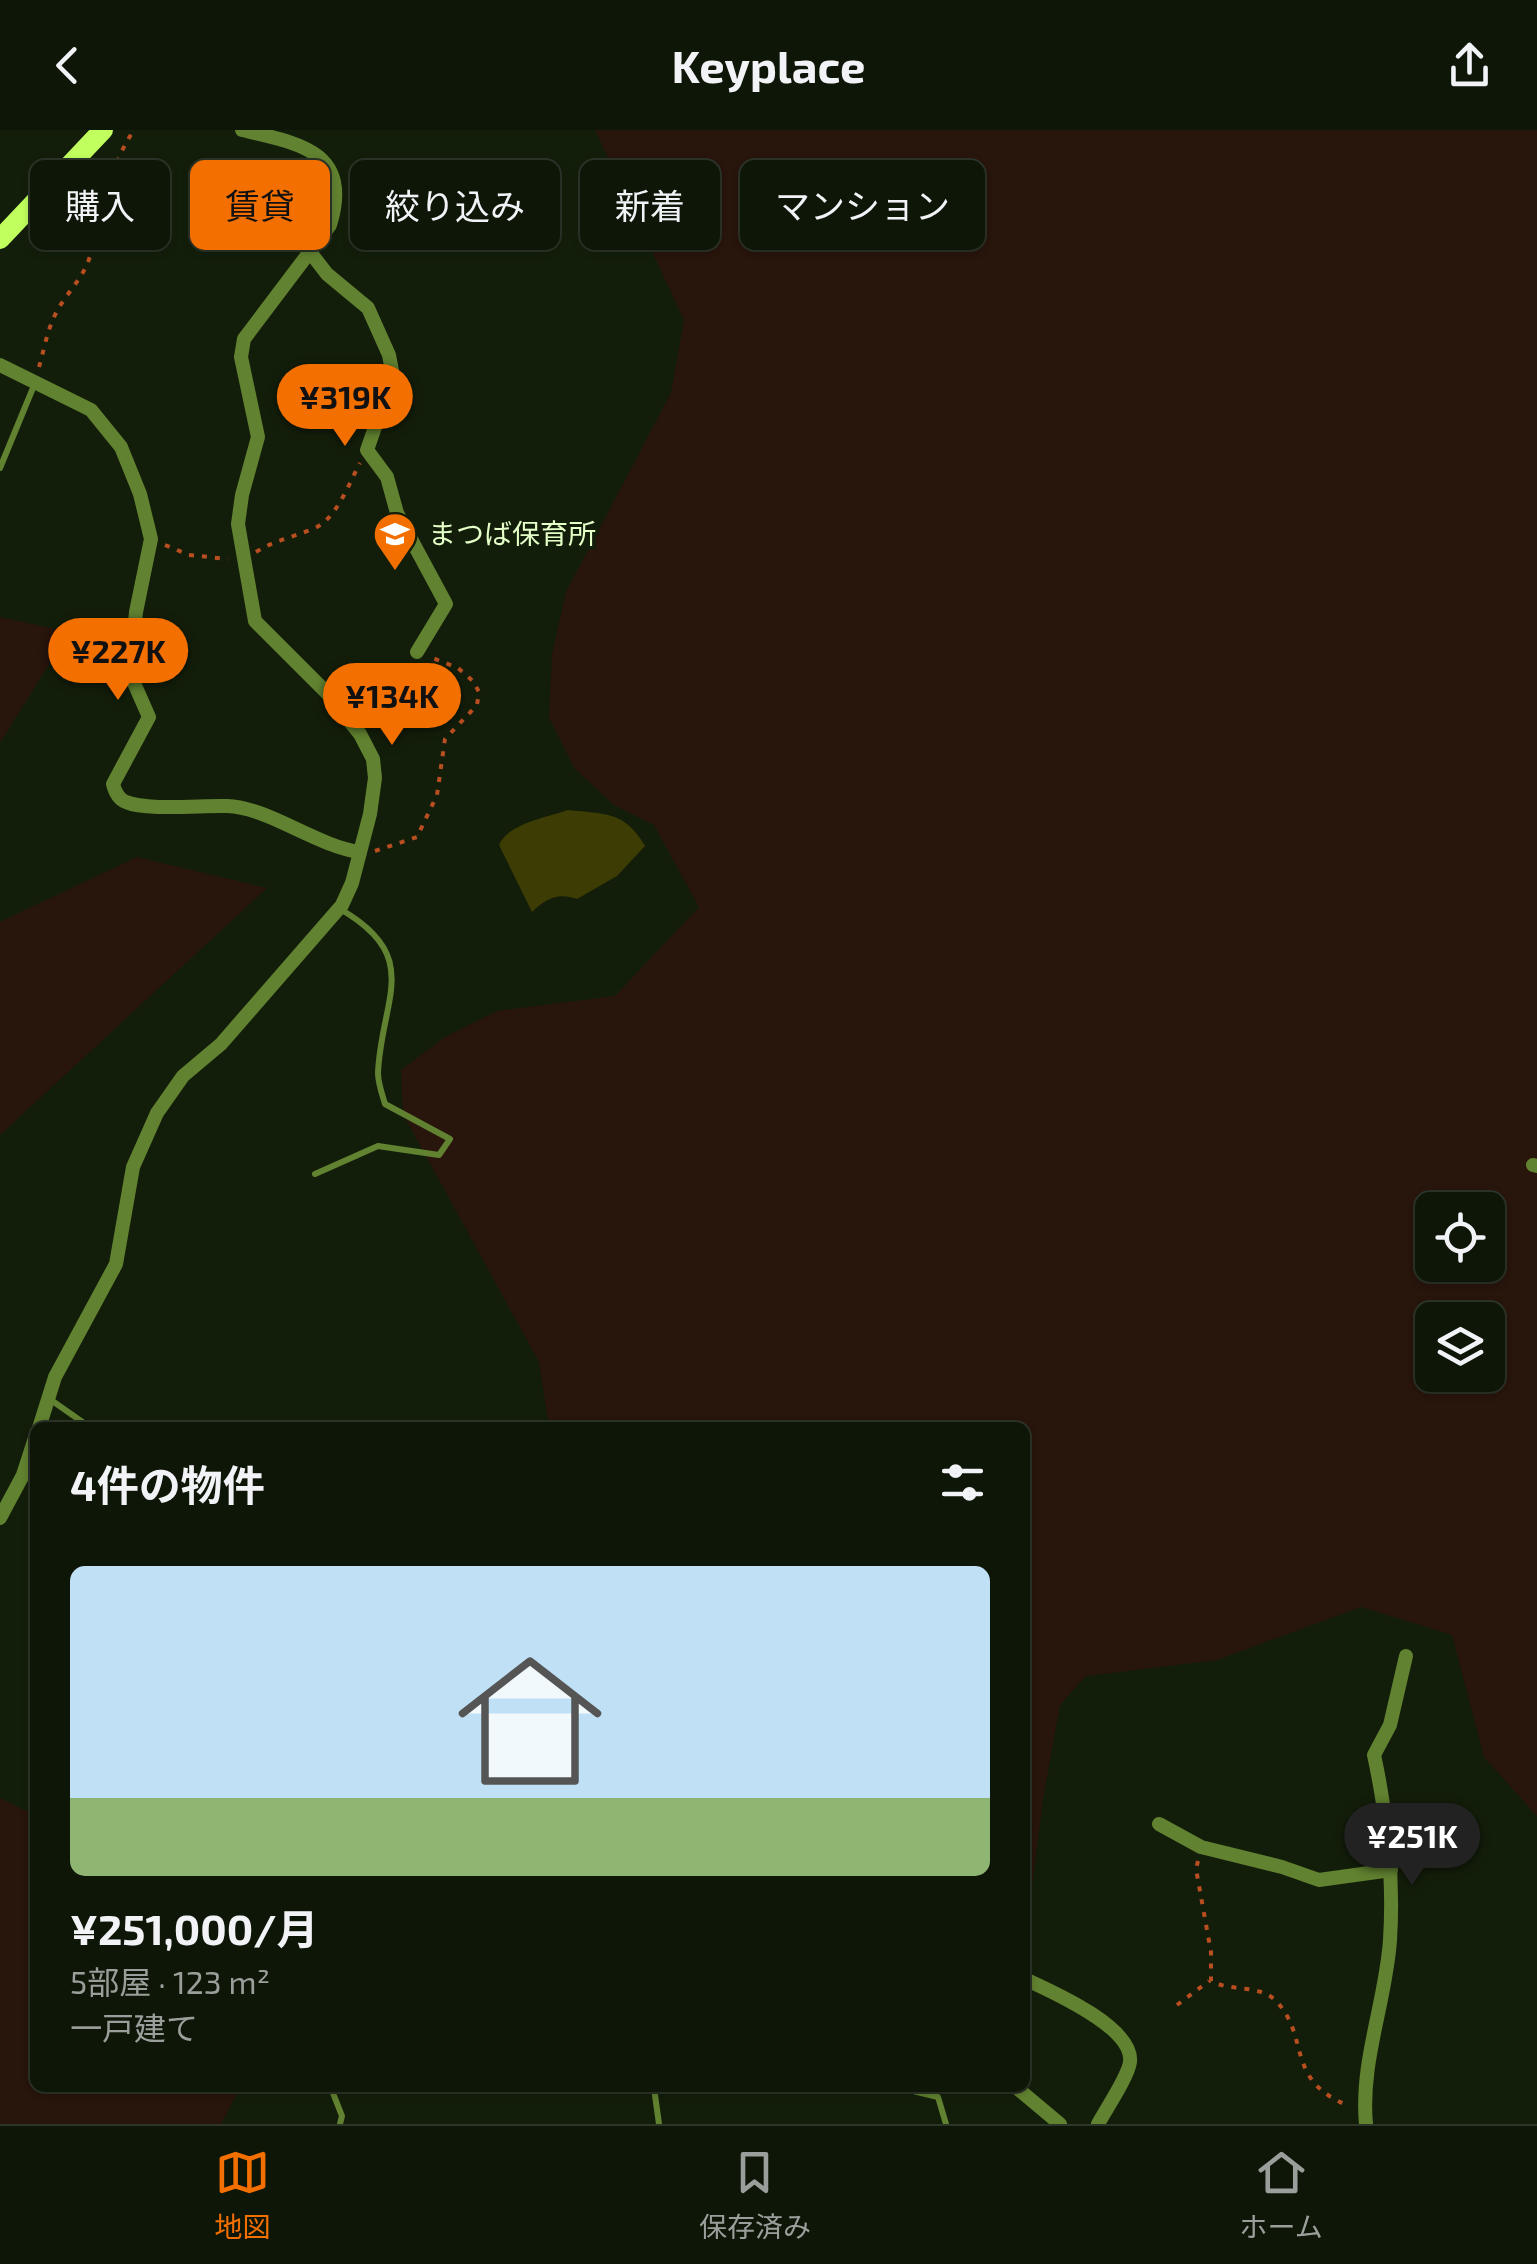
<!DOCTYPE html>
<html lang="ja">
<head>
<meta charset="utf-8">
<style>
	body { margin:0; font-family:"Exo 2","Noto Sans JP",sans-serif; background:#171f12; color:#f1f3f6; height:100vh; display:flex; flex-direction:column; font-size:38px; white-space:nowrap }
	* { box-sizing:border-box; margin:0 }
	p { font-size:32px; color:#9b9f9c }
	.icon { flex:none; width:55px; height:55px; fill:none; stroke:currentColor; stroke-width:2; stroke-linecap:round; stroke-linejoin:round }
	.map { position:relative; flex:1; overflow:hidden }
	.panel { position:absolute; left:30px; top:1292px; width:1000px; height:670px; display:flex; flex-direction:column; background:#0e1608; border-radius:15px; box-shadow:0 2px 8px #0004,0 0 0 2px #2e3529 }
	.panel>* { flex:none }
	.banner { position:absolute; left:30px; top:30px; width:1000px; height:90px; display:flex; gap:20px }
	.tools { position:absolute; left:1415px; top:1062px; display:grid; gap:20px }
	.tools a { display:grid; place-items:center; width:90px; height:90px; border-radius:15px; background:#0e1608; box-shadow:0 2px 8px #0004,0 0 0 2px #2e3529; font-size:50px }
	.price { position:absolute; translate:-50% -85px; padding:0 22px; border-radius:35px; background:#f26f00; color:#111; font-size:32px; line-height:65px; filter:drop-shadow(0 2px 5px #0008) }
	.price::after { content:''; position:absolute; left:50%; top:60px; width:30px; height:22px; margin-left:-15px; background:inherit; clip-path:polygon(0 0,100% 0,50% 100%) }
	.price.selected { background:#222; color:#fff }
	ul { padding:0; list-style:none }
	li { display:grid; align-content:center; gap:20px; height:530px; padding:0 40px }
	li span { display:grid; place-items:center; height:310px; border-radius:15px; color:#555 }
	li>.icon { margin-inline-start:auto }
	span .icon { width:180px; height:180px; fill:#fffc; stroke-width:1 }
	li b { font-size:42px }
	h2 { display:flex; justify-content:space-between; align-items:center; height:120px; padding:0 40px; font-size:42px }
	.tag { padding:0 35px; border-radius:15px; background:#0e1608; box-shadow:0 2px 8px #0004,0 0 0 2px #2e3529; font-size:35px; line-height:90px }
	.tag.selected { background:#f26f00; color:#111 }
	header { display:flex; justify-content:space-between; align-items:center; height:130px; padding:0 40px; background:#0e1608; font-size:45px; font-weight:700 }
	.tab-bar { display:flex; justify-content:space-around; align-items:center; height:140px; border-top:2px solid #2e3529; background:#0e1608; font-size:28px; color:#9b9f9c }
	.tab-bar a { display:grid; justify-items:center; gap:5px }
	.tab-bar .selected { color:#f26f00 }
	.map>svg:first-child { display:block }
	.green { fill:#28150c; fill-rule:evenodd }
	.water { fill:#3d3c04 }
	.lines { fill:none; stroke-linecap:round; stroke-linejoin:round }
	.path { stroke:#b94e21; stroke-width:4; stroke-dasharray:5 8; stroke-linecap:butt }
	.service { stroke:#618230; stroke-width:6 }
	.minor { stroke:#618230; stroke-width:14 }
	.secondary { stroke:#c1ff5e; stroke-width:20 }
	.labels { text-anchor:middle; stroke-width:8; stroke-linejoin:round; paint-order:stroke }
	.poi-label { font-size:28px; fill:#e4ffc7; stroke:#131e0a; text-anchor:start }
</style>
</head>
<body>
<header><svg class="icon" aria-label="back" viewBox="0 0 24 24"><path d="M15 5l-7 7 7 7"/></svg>Keyplace<svg class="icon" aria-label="share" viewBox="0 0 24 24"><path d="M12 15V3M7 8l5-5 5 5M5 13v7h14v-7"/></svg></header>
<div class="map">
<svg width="1537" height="1994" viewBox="0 0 1537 1994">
	<rect width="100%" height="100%" fill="#131e0a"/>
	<g class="green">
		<path d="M595 0H1537V1686L1484 1627 1452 1505 1361 1477 1217 1530 1086 1546 1060 1575 1043 1669 1029 1782 1025 1784V1298L549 1297 539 1232 403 984 401 940 445 907 497 881 615 866 699 777 654 695 614 675 575 639 549 587 552 525 566 462 671 263 684 190ZM1432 1080H1488V1135H1432ZM1432 1190H1488V1245H1432Z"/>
		<path d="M0 487 69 502 0 613Z"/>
		<path d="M137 727 267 758 0 1005V792Z"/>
		<path d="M0 1668 35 1685V1958H240L221 1994H0Z"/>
	</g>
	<path class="water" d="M568 680C605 684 625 681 645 716L617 746 577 769C557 762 546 769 532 782L499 715C507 694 548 687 568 680Z"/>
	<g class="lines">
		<g class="path">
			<path d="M39 237C44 220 47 201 55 185 64 166 80 152 88 132 105 86 105 43 134 0"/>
			<path d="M165 415 189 425 228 429"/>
			<path d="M256 422C275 410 294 407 315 398 337 388 349 353 360 333"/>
			<path d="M375 721 417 707 437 665 445 609 477 575 479 562 473 551 458 538 430 527"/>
			<path d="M1198 1731 1196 1739 1211 1822V1851C1231 1862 1260 1854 1276 1871 1311 1908 1284 1950 1349 1976"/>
			<path d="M1177 1875 1209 1851"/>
		</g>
		<g class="service">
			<path d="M0 338 35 253"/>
			<path d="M315 1044 378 1016 439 1025 450 1009 385 974C382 964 378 953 378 943 381 869 424 827 340 779"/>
			<path d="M51 1270 91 1298"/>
			<path d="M331 1958 342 1986 340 1994"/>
			<path d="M654 1958 659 1994"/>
			<path d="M901 1958 938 1967 946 1994"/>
		</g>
		<g class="minor">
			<path d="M310 122 327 144 368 178 389 225 393 246 367 320 387 347 397 383 446 474 417 522"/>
			<path d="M0 235 91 280 121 317 140 364 151 409 136 482 130 544 149 587 113 654C115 662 118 669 126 672 146 681 204 675 227 676 268 677 316 716 360 722"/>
			<path d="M1533 1035 1537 1036"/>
			<path d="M39 1298 55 1247 116 1134 133 1037 157 983 183 946 221 914 342 775 352 753 370 684 375 648 373 629 360 604 327 563 255 491 238 394 242 365 258 307 241 227 244 209 330 95C353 21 298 13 242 0"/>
			<path d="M0 1388 23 1345 35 1308"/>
			<path d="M1159 1694 1201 1717 1282 1737 1319 1750 1391 1740"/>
			<path d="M1025 1849C1051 1861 1134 1897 1130 1932 1128 1947 1106 1979 1098 1994"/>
			<path d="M1017 1958 1060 1994"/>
			<path d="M1366 1994C1360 1932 1386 1871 1390 1810 1394 1748 1387 1685 1374 1625L1390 1595 1406 1526"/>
		</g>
		<path class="secondary" d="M0 109 103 0"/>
	</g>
	<defs>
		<g id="school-pin" transform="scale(2.25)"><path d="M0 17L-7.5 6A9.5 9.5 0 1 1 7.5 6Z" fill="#f26f00" stroke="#131e0a"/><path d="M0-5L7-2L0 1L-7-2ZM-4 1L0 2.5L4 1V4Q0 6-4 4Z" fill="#fff"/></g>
	</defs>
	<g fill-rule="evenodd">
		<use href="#school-pin" x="395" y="404"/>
	</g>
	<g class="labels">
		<g class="poi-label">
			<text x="428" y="414">まつば保育所</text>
		</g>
	</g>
</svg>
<div class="tools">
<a><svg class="icon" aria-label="locate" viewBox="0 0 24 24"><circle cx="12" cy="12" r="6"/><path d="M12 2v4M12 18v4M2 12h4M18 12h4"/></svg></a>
<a><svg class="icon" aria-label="layers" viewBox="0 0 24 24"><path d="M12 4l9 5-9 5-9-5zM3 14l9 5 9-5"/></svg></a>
</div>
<b class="price" style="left:345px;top:319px">¥319K</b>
<b class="price" style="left:118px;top:573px">¥227K</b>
<b class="price" style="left:392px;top:618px">¥134K</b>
<b class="price selected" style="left:1412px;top:1758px">¥251K</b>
<div class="banner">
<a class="tag">購入</a>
<a class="tag selected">賃貸</a>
<a class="tag">絞り込み</a>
<a class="tag">新着</a>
<a class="tag">マンション</a>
</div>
<section class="panel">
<h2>4件の物件<svg class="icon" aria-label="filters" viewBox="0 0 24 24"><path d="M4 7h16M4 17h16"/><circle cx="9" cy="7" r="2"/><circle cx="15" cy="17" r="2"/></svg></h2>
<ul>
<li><span style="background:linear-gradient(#bfe0f5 75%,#8fb573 0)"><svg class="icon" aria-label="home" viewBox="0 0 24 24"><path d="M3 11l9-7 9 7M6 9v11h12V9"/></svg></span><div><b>¥251,000/月</b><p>5部屋 · 123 m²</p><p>一戸建て</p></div></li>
</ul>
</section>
</div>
<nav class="tab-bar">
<a class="selected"><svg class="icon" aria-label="map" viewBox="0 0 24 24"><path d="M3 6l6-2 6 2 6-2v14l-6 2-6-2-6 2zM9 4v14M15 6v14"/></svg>地図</a>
<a><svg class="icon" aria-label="saved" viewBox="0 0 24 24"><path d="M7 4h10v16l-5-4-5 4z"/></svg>保存済み</a>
<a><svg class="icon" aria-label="home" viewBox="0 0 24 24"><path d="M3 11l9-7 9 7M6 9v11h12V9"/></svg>ホーム</a>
</nav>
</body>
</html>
